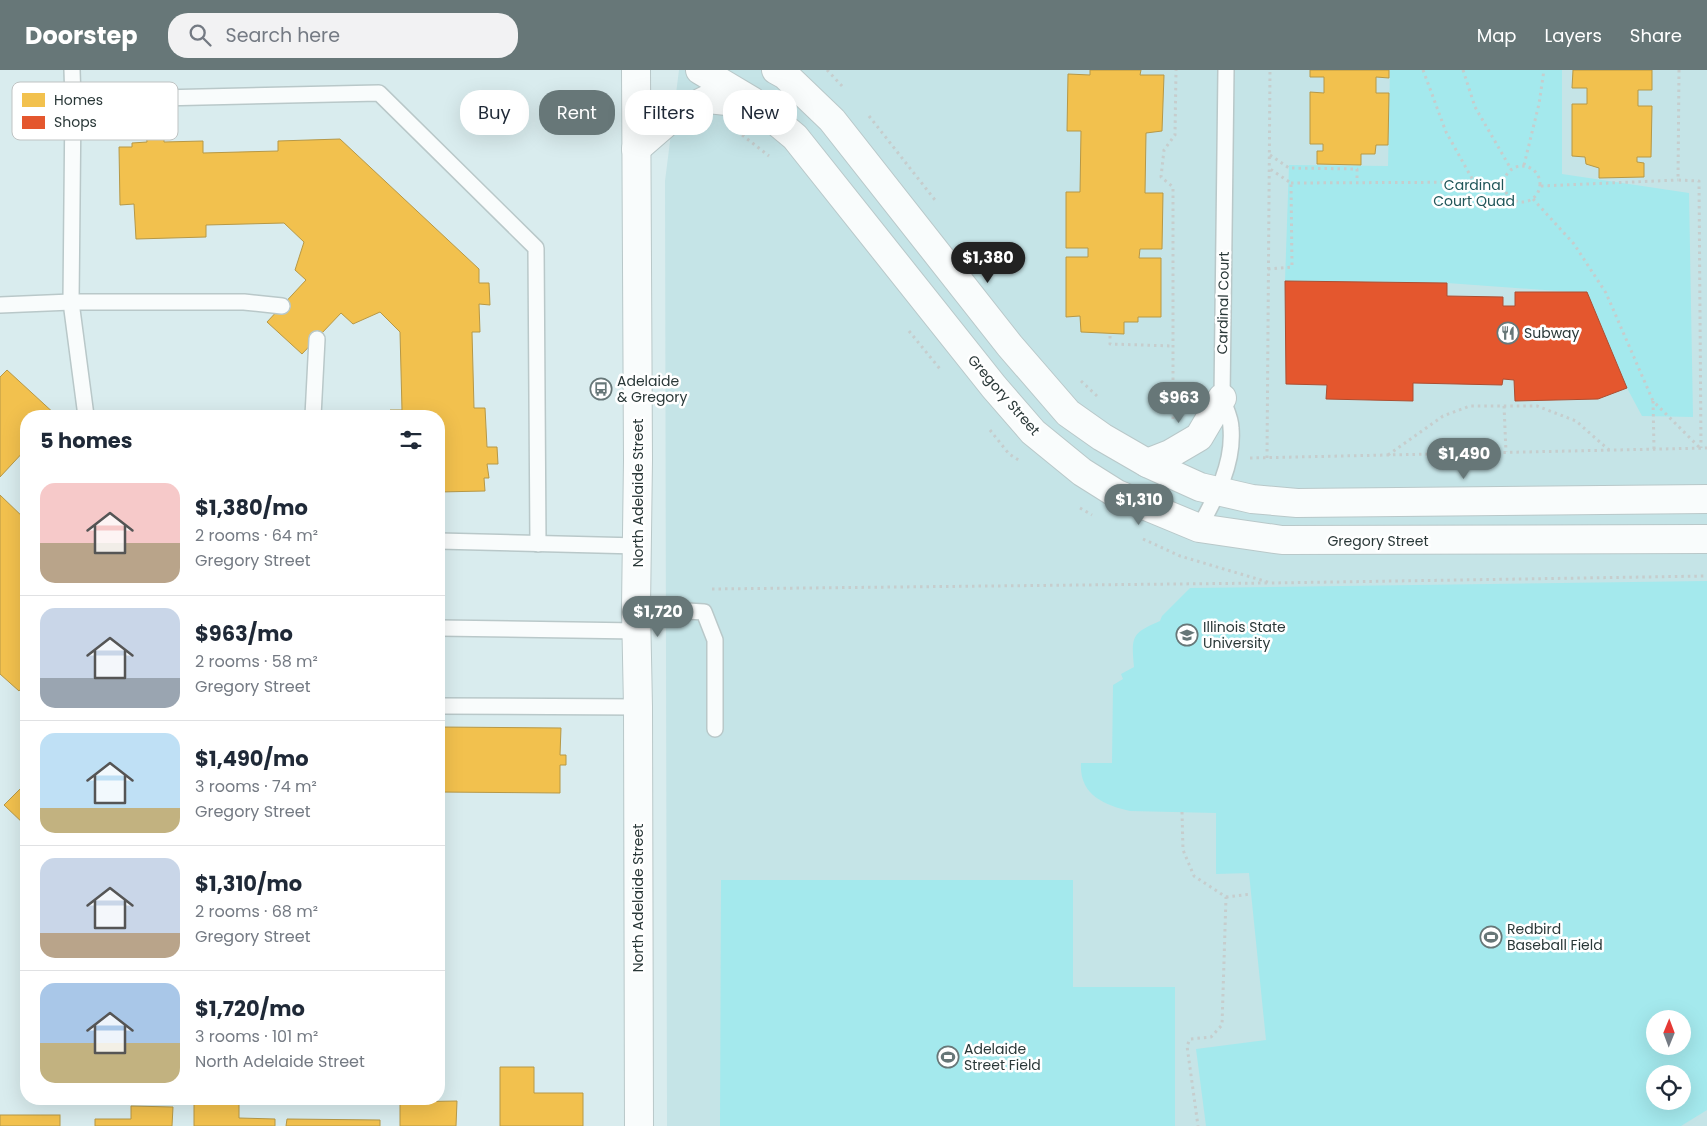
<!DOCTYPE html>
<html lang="en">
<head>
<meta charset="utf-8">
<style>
	body { margin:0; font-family:Poppins,sans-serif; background:#f2f2f3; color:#1f2937; height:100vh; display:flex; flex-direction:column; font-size:19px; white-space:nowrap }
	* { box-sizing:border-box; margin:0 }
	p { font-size:16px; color:#747a83 }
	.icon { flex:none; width:28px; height:28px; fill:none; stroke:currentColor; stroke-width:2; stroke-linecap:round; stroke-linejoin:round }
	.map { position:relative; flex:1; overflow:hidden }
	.drawer { position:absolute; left:20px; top:340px; width:425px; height:695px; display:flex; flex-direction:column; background:#fff; border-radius:20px; box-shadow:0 5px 20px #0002 }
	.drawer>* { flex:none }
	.hud { position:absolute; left:460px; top:20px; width:475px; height:45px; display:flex; gap:10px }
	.needle { width:32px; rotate:1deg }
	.controls { position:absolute; left:1646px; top:940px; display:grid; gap:10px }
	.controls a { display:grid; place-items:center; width:45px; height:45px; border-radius:50%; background:#fff; box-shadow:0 5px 20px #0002; font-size:25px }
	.price { position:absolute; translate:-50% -42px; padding:0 11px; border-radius:18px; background:#677778; color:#fff; font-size:16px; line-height:32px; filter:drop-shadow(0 1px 2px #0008) }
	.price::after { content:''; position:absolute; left:50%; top:30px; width:15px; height:11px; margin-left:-8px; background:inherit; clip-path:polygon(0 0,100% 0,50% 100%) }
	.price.on { background:#222; color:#fff }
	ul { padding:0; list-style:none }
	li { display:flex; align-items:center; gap:15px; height:125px; padding:0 20px }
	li+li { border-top:1px solid #e0e1e3 }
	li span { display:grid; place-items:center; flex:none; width:140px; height:100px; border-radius:15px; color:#555 }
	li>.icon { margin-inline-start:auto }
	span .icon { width:60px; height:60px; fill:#fffc; stroke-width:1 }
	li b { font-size:21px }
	h2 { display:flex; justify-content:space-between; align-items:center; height:60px; padding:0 20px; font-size:21px }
	.tag { padding:0 18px; border-radius:20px; background:#fff; box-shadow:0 5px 20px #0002; font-size:18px; line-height:45px }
	.tag.on { background:#677778; color:#fff }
	header { display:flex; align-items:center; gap:30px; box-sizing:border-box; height:70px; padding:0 25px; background:#677778; color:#fff }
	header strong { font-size:24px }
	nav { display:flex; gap:28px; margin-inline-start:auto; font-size:18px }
	.search { width:350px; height:45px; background:#f2f2f3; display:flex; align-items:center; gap:12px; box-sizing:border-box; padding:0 18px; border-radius:20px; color:#747a83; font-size:19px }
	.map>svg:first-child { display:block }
	.built { fill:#c5e4e7; fill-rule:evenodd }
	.green { fill:#a4e9ed; fill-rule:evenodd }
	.homes { fill:#f2c14e; stroke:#b69847 }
	.shops { fill:#e4572e; stroke:#ac4e31 }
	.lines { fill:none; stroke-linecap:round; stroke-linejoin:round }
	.service-casing { stroke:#b9c8c9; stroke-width:18 }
	.tertiary-casing { stroke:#b9c8c9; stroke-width:30 }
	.secondary-casing { stroke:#b9c8c9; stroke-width:30 }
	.path { stroke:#c6cdcd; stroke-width:3; stroke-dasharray:2.5 4; stroke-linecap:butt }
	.service { stroke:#f9fcfc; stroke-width:15 }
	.tertiary { stroke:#f9fcfc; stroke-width:28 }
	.secondary { stroke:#f9fcfc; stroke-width:28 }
	.labels { text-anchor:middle; stroke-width:5; stroke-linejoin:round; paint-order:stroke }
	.park-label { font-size:14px; fill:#215659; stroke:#fff }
	.street-label { font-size:14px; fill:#2a3838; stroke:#fff }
	.poi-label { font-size:14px; fill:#2a3838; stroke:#fff; text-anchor:start }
	.key { fill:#fff; stroke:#bfc3c3; stroke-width:1 }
	.key-label { font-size:14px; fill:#2a3838 }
</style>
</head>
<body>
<header>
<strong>Doorstep</strong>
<div class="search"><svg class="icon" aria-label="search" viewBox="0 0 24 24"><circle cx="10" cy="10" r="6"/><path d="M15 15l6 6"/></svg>Search here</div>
<nav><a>Map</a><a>Layers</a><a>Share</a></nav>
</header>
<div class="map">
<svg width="1707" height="1056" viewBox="0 0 1707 1056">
	<rect width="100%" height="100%" fill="#d9ecee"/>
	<path class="built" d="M679 0H1707V1056H667L665 111ZM1655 949H1682V976H1655ZM1655 1004H1682V1031H1655Z"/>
	<g class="green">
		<path d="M1390 0H1562V104L1689 123 1693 347 1642 346 1627 318 1587 223 1447 213 1285 211 1289 95 1388 96Z"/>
		<path d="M1707 511V1040L1681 1056H1206L1196 979 1266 970 1249 803 1216 804V743L1130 741C1103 735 1079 724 1081 693H1112L1113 615 1123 609 1121 604 1134 597C1131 566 1132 563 1160 551L1162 546 1190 518ZM1655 949H1682V976H1655ZM1655 1004H1682V1031H1655Z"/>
		<path d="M721 810H1073V917H1175V1056H720Z"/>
	</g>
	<g class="homes">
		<path d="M1090 0H1141L1140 5H1164L1162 61 1146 63 1145 123H1163L1162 179H1140L1139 188H1161V247H1138V252H1124V264L1081 262 1080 246 1066 247V187H1088V178H1066V122H1080L1081 61H1067L1068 4 1090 5Z"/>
		<path d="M1310 0H1389V8L1376 7V23H1389L1388 75H1376L1375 84H1361V95L1317 94V81H1323V74H1310V22L1324 23V7H1310Z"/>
		<path d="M1573 0H1652V20H1638V36H1652L1651 87H1637V92L1644 93V107L1599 108V98L1586 94 1585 87 1572 86V34H1587V18H1572Z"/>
		<path d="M146 62H164V72L203 71V83L278 81V71L340 69 479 199V213H489L490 235 479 234 480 262H472L474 338H485L487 377H497L498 394H487L489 408H484L485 421 439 422V346H390V340H402L400 262 380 242 353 254 341 243 302 284 267 252 306 210 295 200 304 172 284 153 206 155V167L136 169 134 134 120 135 119 77H132V73L147 72Z"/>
		<path d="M7 300 57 346H26V379L0 407V307Z"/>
		<path d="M0 425 26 450V613L19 621 0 604Z"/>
		<path d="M439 657 561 658 560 685H566V695H560V723L439 722Z"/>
		<path d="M26 713V756L4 735Z"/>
		<path d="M500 997H534V1023H583V1056H500Z"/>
		<path d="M194 1029H239V1048L275 1049V1056H194Z"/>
		<path d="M457 1031 456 1056H400V1032Z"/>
		<path d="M131 1036 173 1037 172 1056H95V1049H131Z"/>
		<rect x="0" y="1045" width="60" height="11"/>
		<path d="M287 1049 380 1050V1056H286Z"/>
	</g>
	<path class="shops" d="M1285 211 1447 213V226L1503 227V236H1515V222H1587L1627 318 1598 329 1515 331 1514 310 1503 309 1502 315 1413 313V331L1326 329 1327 315 1286 314Z"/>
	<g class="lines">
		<g class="service-casing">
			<g id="service">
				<path d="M72 0 73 30 71 232 86 346"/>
				<path d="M73 30 379 23 536 178 538 474"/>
				<path d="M0 235 71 232H244L282 236"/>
				<path d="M313 346 317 269"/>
				<path d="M1199 458C1216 427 1234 394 1231 358 1231 348 1225 337 1222 328L1226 0"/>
				<path d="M439 471 638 476"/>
				<path d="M636 538 704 542 715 570V659"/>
				<path d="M439 558 637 561"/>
				<path d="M439 636 638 637"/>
			</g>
		</g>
		<g class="tertiary-casing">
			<path id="tertiary" d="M636 0 638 390 636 538 638 637 639 1056"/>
		</g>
		<g class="secondary-casing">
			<g id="secondary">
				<path d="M700 0 752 31 795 67 994 317 1033 362 1082 402 1117 424 1199 458 1282 470 1707 469"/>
				<path d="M776 0 785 5 832 50 1010 276 1068 343 1102 367 1147 393 1200 417 1252 429 1297 433 1707 429"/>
				<path d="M636 79 674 46 708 29 746 33"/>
				<path d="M1147 393 1170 384 1199 367 1222 328"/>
			</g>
		</g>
		<g class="path">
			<path d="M827 0 843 17"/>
			<path d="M1423 0 1446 62 1474 112"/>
			<path d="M1463 0 1475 37 1511 99"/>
			<path d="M1679 0 1678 110 1699 111 1701 378"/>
			<path d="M869 46 935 130"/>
			<path d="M737 61 769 86"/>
			<path d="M1270 85 1289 98 1357 99V112"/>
			<path d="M1524 95 1539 34 1544 0"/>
			<circle cx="1522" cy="114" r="18"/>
			<path d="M1291 113 1504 112"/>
			<path d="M1541 116 1678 110"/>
			<path d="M1533 129 1574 174 1606 223 1653 331"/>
			<path d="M1268 199 1292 197 1291 113 1270 99"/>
			<path d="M909 261 940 299"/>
			<path d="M1110 266V274L1173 276"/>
			<path d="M1081 311 1097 326"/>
			<path d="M1504 336 1506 382"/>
			<path d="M1173 349V117L1161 107 1164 80 1175 65 1176 0"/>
			<path d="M990 360 1009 384 1020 391"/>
			<path d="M1654 379 1653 331 1700 378"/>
			<path d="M1388 385 1443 346 1470 336H1537L1576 351 1609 380"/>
			<path d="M1250 388 1707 378"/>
			<path d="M1267 388 1270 0"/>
			<path d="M1080 438 1092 445"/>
			<path d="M1143 469 1180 486 1271 513 1707 506"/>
			<path d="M712 519 1268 513"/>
			<path d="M1182 742 1183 780 1194 806 1226 827 1222 955 1211 967 1190 969 1187 976 1198 1056"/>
			<path d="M1226 827 1251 824"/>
		</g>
		<use href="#service" class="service"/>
		<use href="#tertiary" class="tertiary"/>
		<use href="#secondary" class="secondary"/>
	</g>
	<defs>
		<g id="restaurant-ring" transform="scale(1.125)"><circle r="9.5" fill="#fff" stroke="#677778" stroke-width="1.5"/><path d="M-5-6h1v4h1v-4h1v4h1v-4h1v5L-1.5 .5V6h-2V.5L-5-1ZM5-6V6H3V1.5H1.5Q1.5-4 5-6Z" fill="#677778"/></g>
		<g id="bus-ring" transform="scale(1.125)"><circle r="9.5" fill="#fff" stroke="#677778" stroke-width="1.5"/><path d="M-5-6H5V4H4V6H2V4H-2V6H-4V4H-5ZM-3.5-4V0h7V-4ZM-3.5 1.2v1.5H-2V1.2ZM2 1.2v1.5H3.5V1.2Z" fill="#677778"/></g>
		<g id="university-ring" transform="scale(1.125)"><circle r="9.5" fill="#fff" stroke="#677778" stroke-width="1.5"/><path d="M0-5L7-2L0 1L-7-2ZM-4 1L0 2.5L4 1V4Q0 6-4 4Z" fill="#677778"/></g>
		<g id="stadium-ring" transform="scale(1.125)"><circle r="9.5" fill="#fff" stroke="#677778" stroke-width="1.5"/><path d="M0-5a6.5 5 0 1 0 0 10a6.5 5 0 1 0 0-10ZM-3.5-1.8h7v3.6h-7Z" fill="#677778"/></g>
	</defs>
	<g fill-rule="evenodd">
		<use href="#restaurant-ring" x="1508" y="263"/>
		<use href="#bus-ring" x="601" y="319"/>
		<use href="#university-ring" x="1187" y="565"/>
		<use href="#stadium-ring" x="1491" y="867"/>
		<use href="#stadium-ring" x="948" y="987"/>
	</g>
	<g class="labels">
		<g class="park-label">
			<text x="1474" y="120">Cardinal<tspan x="1474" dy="16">Court Quad</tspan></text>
		</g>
		<g class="street-label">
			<text transform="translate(1223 233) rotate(-89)" y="5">Cardinal Court</text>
			<text transform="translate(1004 325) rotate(49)" y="5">Gregory Street</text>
			<text transform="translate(638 423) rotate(-90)" y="5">North Adelaide Street</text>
			<text x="1378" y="476">Gregory Street</text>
			<text transform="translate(638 828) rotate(-90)" y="5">North Adelaide Street</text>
		</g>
		<g class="poi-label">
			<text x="1524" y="268">Subway</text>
			<text x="617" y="316">Adelaide<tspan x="617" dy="16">&amp; Gregory</tspan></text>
			<text x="1203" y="562">Illinois State<tspan x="1203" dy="16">University</tspan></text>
			<text x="1507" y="864">Redbird<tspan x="1507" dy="16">Baseball Field</tspan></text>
			<text x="964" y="984">Adelaide<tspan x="964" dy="16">Street Field</tspan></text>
		</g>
	</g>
	<rect x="12" y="12" width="166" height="58" rx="8" class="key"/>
	<rect x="22" y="23" width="23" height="14" fill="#f2c14e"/>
	<rect x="22" y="46" width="23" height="13" fill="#e4572e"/>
	<g class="key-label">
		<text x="54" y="35">Homes</text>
		<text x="54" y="57">Shops</text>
	</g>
</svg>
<div class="controls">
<a><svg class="needle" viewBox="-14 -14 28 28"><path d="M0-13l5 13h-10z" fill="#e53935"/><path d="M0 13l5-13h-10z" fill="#747a83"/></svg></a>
<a><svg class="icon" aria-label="locate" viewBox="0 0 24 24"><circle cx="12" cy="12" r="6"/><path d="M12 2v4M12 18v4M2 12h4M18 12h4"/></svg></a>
</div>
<b class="price on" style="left:988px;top:214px">$1,380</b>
<b class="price" style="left:1179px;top:354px">$963</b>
<b class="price" style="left:1464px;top:410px">$1,490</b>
<b class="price" style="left:1139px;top:456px">$1,310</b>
<b class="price" style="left:658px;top:568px">$1,720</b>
<div class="hud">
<a class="tag">Buy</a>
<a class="tag on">Rent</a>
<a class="tag">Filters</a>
<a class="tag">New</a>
</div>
<section class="drawer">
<h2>5 homes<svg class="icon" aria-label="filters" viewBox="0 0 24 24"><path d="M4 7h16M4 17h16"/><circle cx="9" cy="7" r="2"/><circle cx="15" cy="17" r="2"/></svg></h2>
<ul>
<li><span style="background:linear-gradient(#f6c9c9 60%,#b9a48a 0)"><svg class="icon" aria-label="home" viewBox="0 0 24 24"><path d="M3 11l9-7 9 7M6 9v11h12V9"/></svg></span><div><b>$1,380/mo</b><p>2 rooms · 64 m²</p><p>Gregory Street</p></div></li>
<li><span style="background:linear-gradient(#c9d6e8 70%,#9aa5b1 0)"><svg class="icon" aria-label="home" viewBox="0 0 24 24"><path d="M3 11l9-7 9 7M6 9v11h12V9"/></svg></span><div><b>$963/mo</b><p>2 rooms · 58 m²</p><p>Gregory Street</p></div></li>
<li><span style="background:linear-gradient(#bfe0f5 75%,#c2b280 0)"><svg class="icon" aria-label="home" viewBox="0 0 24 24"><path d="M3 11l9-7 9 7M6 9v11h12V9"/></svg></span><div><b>$1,490/mo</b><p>3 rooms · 74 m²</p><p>Gregory Street</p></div></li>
<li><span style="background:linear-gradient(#c9d6e8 75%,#b9a48a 0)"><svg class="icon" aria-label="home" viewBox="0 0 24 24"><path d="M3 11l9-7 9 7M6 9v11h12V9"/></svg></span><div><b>$1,310/mo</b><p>2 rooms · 68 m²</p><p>Gregory Street</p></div></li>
<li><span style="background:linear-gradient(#a9c7e8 60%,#c2b280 0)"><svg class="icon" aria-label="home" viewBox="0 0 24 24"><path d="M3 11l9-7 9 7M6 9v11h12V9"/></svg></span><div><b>$1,720/mo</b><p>3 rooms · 101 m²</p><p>North Adelaide Street</p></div></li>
</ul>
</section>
</div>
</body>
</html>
